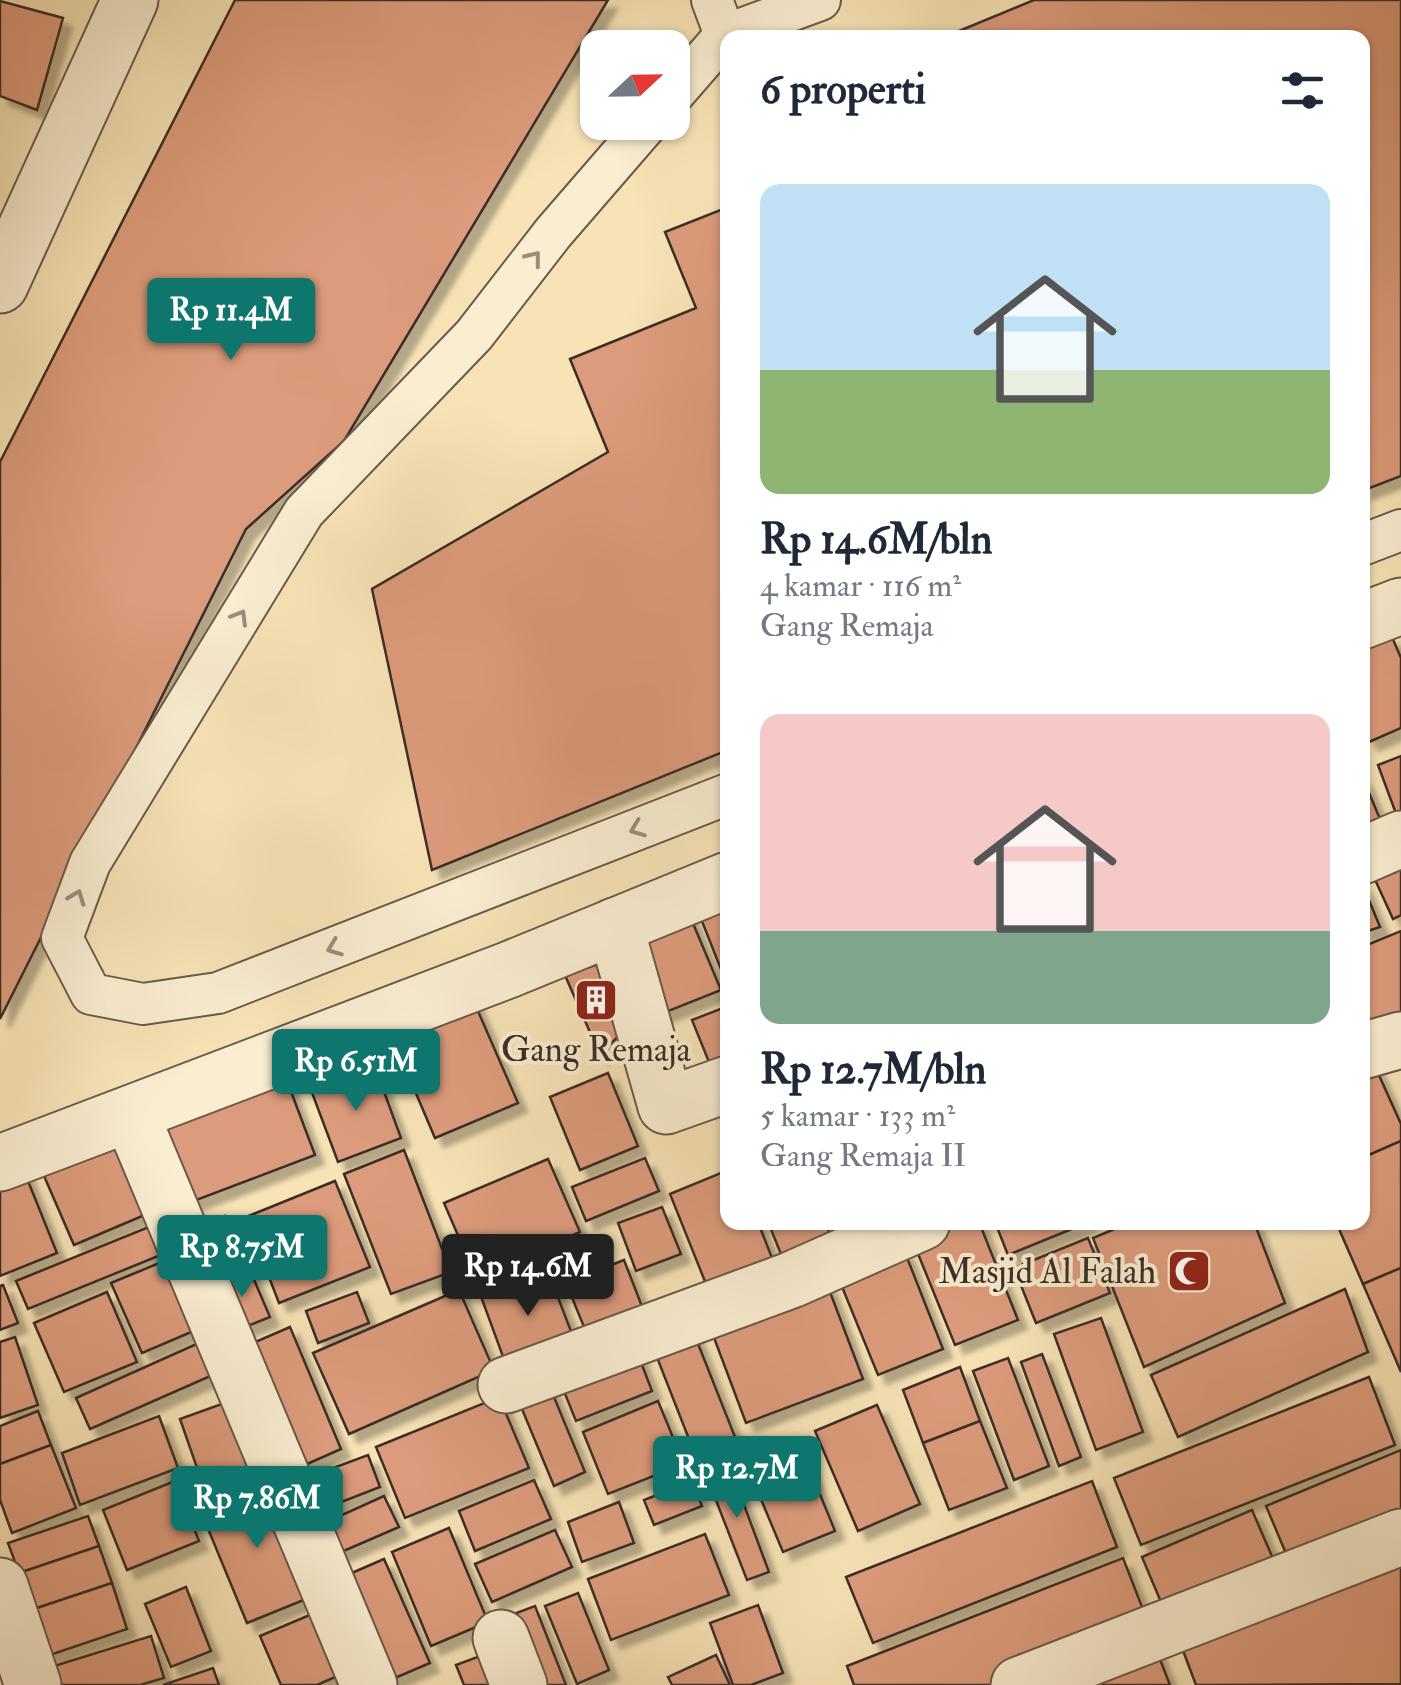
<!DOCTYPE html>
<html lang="id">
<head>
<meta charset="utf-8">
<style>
	body { margin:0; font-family:"IM FELL Double Pica",serif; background:#f2f2f3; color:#1f2937; height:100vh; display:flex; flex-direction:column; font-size:38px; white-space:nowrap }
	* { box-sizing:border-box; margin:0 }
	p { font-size:32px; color:#747a83 }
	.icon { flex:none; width:55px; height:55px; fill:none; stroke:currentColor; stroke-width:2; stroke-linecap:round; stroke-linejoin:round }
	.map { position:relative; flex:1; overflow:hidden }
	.details { position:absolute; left:720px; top:30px; width:650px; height:1200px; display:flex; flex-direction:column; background:#fff; border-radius:20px; box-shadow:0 2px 8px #0004 }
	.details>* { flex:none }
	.needle { width:65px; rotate:68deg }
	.buttons { position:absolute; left:580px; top:30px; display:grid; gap:20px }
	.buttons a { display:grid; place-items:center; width:110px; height:110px; border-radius:20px; background:#fff; box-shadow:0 2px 8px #0004; font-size:50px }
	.price { position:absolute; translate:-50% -85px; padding:0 22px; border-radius:10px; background:#0f766e; color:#fff; font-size:32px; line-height:65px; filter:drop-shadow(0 2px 5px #0008) }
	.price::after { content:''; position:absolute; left:50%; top:60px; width:30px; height:22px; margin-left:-15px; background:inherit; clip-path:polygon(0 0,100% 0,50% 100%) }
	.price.active { background:#222; color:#fff }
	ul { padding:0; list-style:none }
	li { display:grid; align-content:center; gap:20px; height:530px; padding:0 40px }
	li span { display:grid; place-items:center; height:310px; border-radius:20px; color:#555 }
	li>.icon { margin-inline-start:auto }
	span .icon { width:180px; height:180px; fill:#fffc; stroke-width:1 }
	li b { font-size:42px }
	h2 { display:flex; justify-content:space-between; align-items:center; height:120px; padding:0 40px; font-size:42px }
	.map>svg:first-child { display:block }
	.building { fill:#dc9b7c; stroke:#3b2d28; stroke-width:2.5; filter:url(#shadow) }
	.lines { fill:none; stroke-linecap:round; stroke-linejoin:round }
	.lane-casing { stroke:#6a5a4c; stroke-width:44 }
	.street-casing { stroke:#6a5a4c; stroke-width:59 }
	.lane { stroke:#faedd0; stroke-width:40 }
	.street { stroke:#faedd0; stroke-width:55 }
	.oneway { stroke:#9a8d7c }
	.labels { text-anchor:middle; stroke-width:8; stroke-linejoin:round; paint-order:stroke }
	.poi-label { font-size:35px; fill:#3b2d28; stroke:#faedd0 }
</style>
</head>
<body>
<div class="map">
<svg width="1401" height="1685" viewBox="0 0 1401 1685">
	<defs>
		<filter id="shadow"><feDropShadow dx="9" dy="9" stdDeviation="2.5" flood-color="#0004"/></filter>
	</defs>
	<rect width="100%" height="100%" fill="#f7e3b6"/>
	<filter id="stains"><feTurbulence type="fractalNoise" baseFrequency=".002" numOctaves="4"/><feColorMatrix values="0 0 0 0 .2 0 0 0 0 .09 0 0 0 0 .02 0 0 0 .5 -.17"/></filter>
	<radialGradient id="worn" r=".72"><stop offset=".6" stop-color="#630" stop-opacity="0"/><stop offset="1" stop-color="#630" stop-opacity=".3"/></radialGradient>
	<g class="building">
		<path d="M235 0H608L344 441 246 529 0 1019V462Z"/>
		<path d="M1034 0H1401V476L1362 491V38H942Z"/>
		<path d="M0 1 63 18 37 110 0 96Z"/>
		<path d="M728 207V750L432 870 372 589 608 452 570 359 696 308 665 232Z"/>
		<path d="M1392 637 1401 658V728L1369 742 1362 726V650Z"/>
		<path d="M1401 756V827L1378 765Z"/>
		<path d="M1362 776 1385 831 1362 840Z"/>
		<path d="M1401 861V915L1393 919 1372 873Z"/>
		<path d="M1362 883 1380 927 1362 933Z"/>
		<path d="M728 893V975L724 977 696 906Z"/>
		<path d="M687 909 721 990 656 1016 623 935Z"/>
		<path d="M1401 931V1033L1362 1049V947Z"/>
		<path d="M601 964 626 1028 600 1055 564 973Z"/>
		<path d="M471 995 518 1103 435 1138 389 1030Z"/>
		<path d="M728 1006V1072L715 1077 692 1020Z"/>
		<path d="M1368 1051 1401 1124V1141L1362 1158V1053Z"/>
		<path d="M375 1067 401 1138 338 1162 311 1090Z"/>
		<path d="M284 1073 315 1155 178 1207 147 1125Z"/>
		<path d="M608 1073 638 1146 580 1170 550 1097Z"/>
		<path d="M122 1135 154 1211 74 1245 41 1169Z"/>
		<path d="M1401 1141V1268L1363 1284 1336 1222H1362V1158Z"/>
		<path d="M404 1150 451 1272 391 1294 344 1174Z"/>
		<path d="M645 1158 659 1191 586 1221 572 1187Z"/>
		<path d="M548 1159 580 1232 476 1277 444 1203Z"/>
		<path d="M728 1170V1222H758L779 1276 714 1304 670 1194Z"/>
		<path d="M24 1171 57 1253 0 1276V1180Z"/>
		<path d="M335 1181 370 1267 279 1303 246 1217Z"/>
		<path d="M662 1207 681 1254 636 1271 618 1223Z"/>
		<path d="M225 1216 246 1260 214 1274 194 1230Z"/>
		<path d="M161 1222 173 1250 28 1309 16 1281Z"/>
		<path d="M768 1222H825L838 1255 789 1274Z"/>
		<path d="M937 1222H979L1018 1320 955 1345 910 1234Z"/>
		<path d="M995 1222H1089L1008 1255Z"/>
		<path d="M1131 1222H1254L1285 1303 1144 1367 1093 1238Z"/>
		<path d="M1088 1238 1110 1293 1036 1323 1014 1268Z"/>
		<path d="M904 1250 943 1349 878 1375 838 1277Z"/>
		<path d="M181 1254 210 1324 142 1353 111 1283Z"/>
		<path d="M624 1260 648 1322 591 1344 566 1283Z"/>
		<path d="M546 1266 577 1347 509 1373 479 1291Z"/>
		<path d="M249 1268 270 1317 235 1331 214 1283Z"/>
		<path d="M1401 1268V1372L1363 1284Z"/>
		<path d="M827 1284 863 1379 746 1423 710 1327Z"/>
		<path d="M3 1285 18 1323 0 1330V1286Z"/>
		<path d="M1345 1289 1368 1352 1178 1437 1151 1375Z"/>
		<path d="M459 1290 494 1370 349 1434 313 1353Z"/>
		<path d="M107 1292 137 1362 64 1392 34 1323Z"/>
		<path d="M357 1292 369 1323 318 1343 306 1311Z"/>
		<path d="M1101 1318 1143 1432 1096 1450 1054 1334Z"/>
		<path d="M691 1326 735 1437 694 1452 651 1342Z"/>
		<path d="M290 1327 341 1449 289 1472 237 1350Z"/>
		<path d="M15 1337 38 1405 0 1418V1342Z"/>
		<path d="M210 1338 224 1370 90 1429 76 1398Z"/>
		<path d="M634 1344 652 1391 576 1421 557 1374Z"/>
		<path d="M1042 1354 1081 1457 1059 1466 1021 1362Z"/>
		<path d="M1008 1358 1049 1466 1014 1480 973 1371Z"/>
		<path d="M960 1367 980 1421 923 1443 903 1390Z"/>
		<path d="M1369 1377 1395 1445 1141 1545 1114 1478Z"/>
		<path d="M549 1385 585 1472 554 1486 517 1397Z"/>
		<path d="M241 1397 264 1464 203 1485 180 1419Z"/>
		<path d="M499 1397 529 1468 405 1518 376 1447Z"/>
		<path d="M658 1401 684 1464 608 1494 583 1432Z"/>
		<path d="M877 1405 920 1504 858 1531 815 1431Z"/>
		<path d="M38 1411 51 1445 0 1464V1426Z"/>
		<path d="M159 1416 178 1468 80 1505 62 1453Z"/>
		<path d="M980 1421 1007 1488 949 1510 923 1443Z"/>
		<path d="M797 1438 835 1531 783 1552 745 1461Z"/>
		<path d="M51 1445 76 1508 12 1533 0 1500V1464Z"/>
		<path d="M1401 1450V1525L1293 1570 1266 1506Z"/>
		<path d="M368 1455 380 1487 303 1517 290 1484Z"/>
		<path d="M728 1462 769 1572 747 1580 705 1472Z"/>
		<path d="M266 1478 316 1595 247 1623 199 1507Z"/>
		<path d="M534 1480 551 1519 475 1551 459 1511Z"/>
		<path d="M175 1481 199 1541 127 1570 103 1510Z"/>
		<path d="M692 1481 702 1506 654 1525 644 1500Z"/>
		<path d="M1092 1481 1117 1547 873 1643 846 1577Z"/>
		<path d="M384 1496 399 1527 325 1559 311 1529Z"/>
		<path d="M619 1502 634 1543 582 1562 568 1522Z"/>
		<path d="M1252 1510 1280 1575 1169 1621 1142 1557Z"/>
		<path d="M88 1516 99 1546 19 1573 8 1543Z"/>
		<path d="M449 1528 488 1622 431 1646 392 1552Z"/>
		<path d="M555 1530 572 1567 492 1602 475 1564Z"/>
		<path d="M705 1534 729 1595 611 1640 588 1579Z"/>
		<path d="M99 1546 112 1583 31 1610 19 1573Z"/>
		<path d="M1401 1550V1684L1196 1685 1176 1632Z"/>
		<path d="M1123 1558 1149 1625 996 1685H854L847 1666Z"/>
		<path d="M384 1559 430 1663 383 1683 338 1579Z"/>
		<path d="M112 1583 127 1629 47 1656 31 1610Z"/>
		<path d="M186 1587 211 1651 171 1667 145 1604Z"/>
		<path d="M578 1593 609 1670 577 1684 545 1606Z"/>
		<path d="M758 1605 783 1673 751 1685H733L710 1623Z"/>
		<path d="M535 1606 566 1685H529L503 1618Z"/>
		<path d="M324 1609 349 1671 317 1685H281L260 1636Z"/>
		<path d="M151 1636 164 1678 140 1685H60L54 1666Z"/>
		<path d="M1154 1644 1170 1685H1047Z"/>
		<path d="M499 1649 513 1685H464L456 1665Z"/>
		<path d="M716 1655 730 1685H672L668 1677Z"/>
		<path d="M213 1668 219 1685H163Z"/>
	</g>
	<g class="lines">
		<g class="lane-casing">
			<g id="lane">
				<path d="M712 0 725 35"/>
				<path d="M672 96 725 35 820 0"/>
				<path d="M649 122 553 233 474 335 304 512 90 863 62 938 91 994 143 1004 218 993 728 794"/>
				<path d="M1362 545 1401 530"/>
			</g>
		</g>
		<g class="street-casing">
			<g id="street">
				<path d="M0 285 130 0"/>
				<path d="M1362 621 1401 606"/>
				<path d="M1362 856 1401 839"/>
				<path d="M615 926 666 1106 728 1084"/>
				<path d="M1362 1051 1401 1040"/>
				<path d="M131 1115 369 1685"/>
				<path d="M0 1163 508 970 728 880"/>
				<path d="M506 1385 791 1280 922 1222"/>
				<path d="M0 1586 33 1685"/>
				<path d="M501 1638 519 1685"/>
				<path d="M1019 1685 1401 1537"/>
			</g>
		</g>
		<use href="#lane" class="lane"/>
		<use href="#street" class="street"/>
	</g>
	<defs><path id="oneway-chevron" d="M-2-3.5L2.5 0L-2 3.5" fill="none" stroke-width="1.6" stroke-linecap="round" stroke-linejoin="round" transform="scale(2.5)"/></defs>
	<g class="oneway">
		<use href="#oneway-chevron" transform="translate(534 258) rotate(-52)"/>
		<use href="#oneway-chevron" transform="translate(240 617) rotate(-59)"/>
		<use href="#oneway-chevron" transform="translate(637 829) rotate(159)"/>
		<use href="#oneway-chevron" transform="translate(77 897) rotate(-69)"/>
		<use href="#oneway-chevron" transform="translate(334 948) rotate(159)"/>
	</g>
	<defs>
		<g id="building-square" transform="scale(2.25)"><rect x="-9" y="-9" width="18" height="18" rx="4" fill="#8f2418" stroke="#faedd0"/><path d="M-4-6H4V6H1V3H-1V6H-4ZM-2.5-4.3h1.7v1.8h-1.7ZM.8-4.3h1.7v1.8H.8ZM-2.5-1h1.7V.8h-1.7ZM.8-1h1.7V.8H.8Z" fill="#fff"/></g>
		<g id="mosque-square" transform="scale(2.25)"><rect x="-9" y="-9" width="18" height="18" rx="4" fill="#8f2418" stroke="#faedd0"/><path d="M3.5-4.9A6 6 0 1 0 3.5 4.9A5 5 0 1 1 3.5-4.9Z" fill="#fff"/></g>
	</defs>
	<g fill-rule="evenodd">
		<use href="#building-square" x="596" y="1000"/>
		<use href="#mosque-square" x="1189" y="1271"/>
	</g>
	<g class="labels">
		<g class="poi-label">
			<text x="596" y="1061">Gang Remaja</text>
			<text x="1156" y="1283" text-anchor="end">Masjid Al Falah</text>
		</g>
	</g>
	<rect width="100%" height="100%" filter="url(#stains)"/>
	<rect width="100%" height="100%" fill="url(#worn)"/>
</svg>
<div class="buttons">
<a><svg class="needle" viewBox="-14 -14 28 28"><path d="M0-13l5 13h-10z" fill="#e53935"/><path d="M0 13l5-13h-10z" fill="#747a83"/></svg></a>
</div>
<b class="price" style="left:231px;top:363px">Rp 11.4M</b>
<b class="price" style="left:356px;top:1114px">Rp 6.51M</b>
<b class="price" style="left:242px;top:1300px">Rp 8.75M</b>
<b class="price active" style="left:528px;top:1319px">Rp 14.6M</b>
<b class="price" style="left:737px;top:1521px">Rp 12.7M</b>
<b class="price" style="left:257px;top:1551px">Rp 7.86M</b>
<section class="details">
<h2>6 properti<svg class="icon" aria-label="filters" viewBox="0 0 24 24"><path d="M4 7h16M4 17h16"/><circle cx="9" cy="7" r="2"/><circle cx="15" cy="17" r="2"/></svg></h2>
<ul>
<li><span style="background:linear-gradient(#bfe0f5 60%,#8fb573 0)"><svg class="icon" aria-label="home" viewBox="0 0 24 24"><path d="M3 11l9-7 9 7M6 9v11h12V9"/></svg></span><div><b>Rp 14.6M/bln</b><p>4 kamar · 116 m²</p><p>Gang Remaja</p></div></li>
<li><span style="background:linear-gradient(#f6c9c9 70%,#7fa58c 0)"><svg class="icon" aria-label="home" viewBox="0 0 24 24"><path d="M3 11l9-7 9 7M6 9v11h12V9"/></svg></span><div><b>Rp 12.7M/bln</b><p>5 kamar · 133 m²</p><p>Gang Remaja II</p></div></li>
</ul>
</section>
</div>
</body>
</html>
